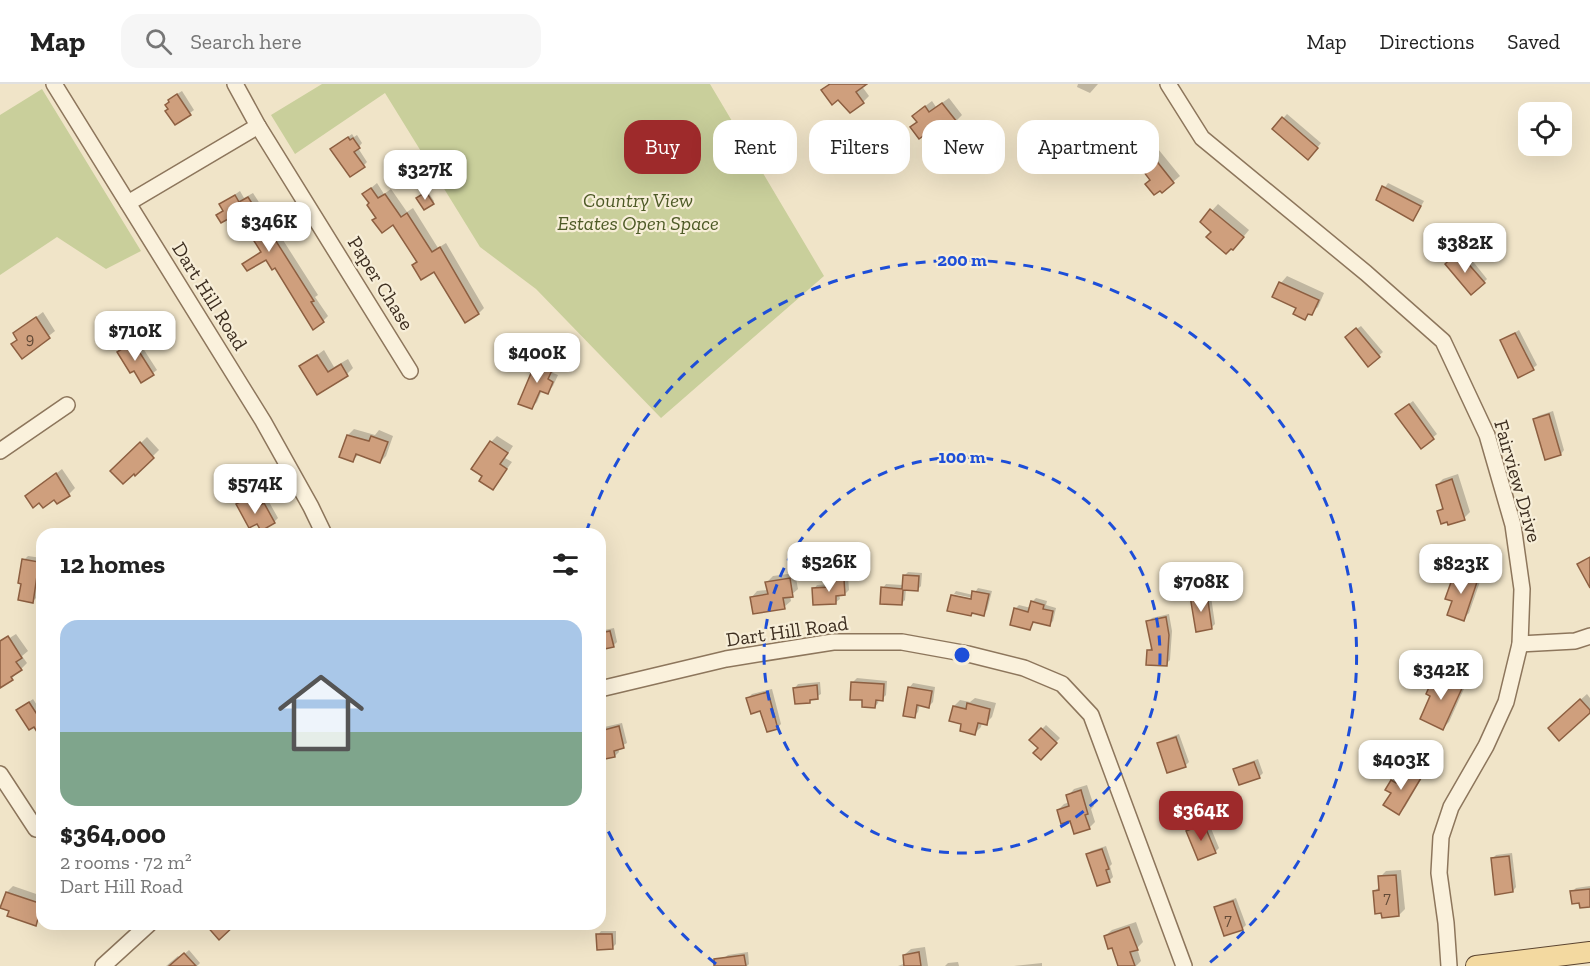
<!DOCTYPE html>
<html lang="en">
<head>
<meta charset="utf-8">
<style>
	body { margin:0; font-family:"Zilla Slab",serif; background:#f6f6f6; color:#222; height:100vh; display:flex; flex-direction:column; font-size:22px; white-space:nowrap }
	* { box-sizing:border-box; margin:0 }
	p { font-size:20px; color:#767676 }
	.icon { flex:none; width:33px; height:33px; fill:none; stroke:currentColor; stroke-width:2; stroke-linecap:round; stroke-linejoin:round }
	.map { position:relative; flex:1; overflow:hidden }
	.sheet { position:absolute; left:36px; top:444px; width:570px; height:402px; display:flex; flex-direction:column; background:#fff; border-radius:18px; box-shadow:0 6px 24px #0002 }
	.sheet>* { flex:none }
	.banner { position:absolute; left:624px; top:36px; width:570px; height:54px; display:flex; gap:12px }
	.controls { position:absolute; left:1518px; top:18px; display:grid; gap:12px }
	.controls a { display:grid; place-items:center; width:54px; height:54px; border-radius:12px; background:#fff; box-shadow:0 6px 24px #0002; font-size:30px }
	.price { position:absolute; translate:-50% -51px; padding:0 14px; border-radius:12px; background:#fff; color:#222; font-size:20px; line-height:39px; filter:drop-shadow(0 2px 3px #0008) }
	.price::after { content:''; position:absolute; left:50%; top:36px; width:18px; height:14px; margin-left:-9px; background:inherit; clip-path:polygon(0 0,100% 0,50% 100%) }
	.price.active { background:#9e2a2b; color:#fff }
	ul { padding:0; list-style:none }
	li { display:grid; align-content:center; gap:12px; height:318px; padding:0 24px }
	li+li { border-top:2px solid #e0e0e0 }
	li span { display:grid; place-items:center; height:186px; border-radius:18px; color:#555 }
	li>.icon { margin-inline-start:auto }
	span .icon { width:108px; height:108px; fill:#fffc; stroke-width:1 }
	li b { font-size:26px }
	h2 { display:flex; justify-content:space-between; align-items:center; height:72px; padding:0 24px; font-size:26px }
	.pill { padding:0 21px; border-radius:18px; background:#fff; box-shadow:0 6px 24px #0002; font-size:21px; line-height:54px }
	.pill.active { background:#9e2a2b; color:#fff }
	header { display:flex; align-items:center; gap:36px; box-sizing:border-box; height:84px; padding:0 30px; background:#fff; border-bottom:2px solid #e0e0e0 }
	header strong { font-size:28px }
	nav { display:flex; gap:33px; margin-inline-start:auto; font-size:21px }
	.search { width:420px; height:54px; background:#f6f6f6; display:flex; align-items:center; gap:15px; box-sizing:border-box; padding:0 21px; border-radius:18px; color:#767676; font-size:22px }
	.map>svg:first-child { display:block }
	.green { fill:#c9cf9b }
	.shadow { fill:#0003 }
	.building { fill:#cf9f7d; stroke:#8d5f41; stroke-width:1.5 }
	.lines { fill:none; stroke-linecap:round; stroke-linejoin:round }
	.minor-casing { stroke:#8d765c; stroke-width:18 }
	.major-casing { stroke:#5b4430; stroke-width:22 }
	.minor { stroke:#faf1dc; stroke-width:15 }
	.major { stroke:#f3d9a0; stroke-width:20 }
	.ring { fill:none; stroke:#1d4ed8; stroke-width:3; stroke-dasharray:10 8 }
	.labels { text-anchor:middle; stroke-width:4.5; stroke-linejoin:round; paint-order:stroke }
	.number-label { font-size:16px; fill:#624a37 }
	.park-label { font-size:20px; font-style:italic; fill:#4d5a26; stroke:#f7eed8 }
	.street-label { font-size:20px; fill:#3d2e20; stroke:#f7eed8 }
	.centre { fill:#1d4ed8; stroke:#f7eed8; stroke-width:3 }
	.ring-label { font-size:18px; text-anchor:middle; font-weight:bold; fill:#1d4ed8; stroke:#f7eed8; stroke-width:4.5; stroke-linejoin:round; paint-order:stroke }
</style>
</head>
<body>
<header>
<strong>Map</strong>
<div class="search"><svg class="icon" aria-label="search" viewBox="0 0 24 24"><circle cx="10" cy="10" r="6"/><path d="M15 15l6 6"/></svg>Search here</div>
<nav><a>Map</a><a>Directions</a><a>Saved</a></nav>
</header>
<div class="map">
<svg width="1590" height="882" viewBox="0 0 1590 882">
	<rect width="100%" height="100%" fill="#f0e4c8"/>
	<g class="green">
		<path d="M322 0H710L824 192 661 334 536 205 480 163 385 9 295 70 271 31Z"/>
		<path d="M42 5 141 167 106 185 57 153 0 191V31Z"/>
	</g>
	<g class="shadow">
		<path d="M829 0H862L861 1 869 12 863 18 839 14 823 6Z"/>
		<path d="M1078 0H1098L1090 9 1077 3Z"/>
		<path d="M182 7 194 26 176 39 174 12Z"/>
		<path d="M949 14 962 31 956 37H918L920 26 932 17 936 23Z"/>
		<path d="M1287 30 1321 59 1312 70 1274 45Z"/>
		<path d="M352 50 354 53 357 51 362 59 358 64 367 78 364 81 336 62Z"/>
		<path d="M1154 60 1180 92 1162 107 1152 96 1142 69Z"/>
		<path d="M377 99 384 110 391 105 407 128 413 124 438 164 446 159 484 224 479 229 435 186 418 177 393 139 377 133 364 110Z"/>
		<path d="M1388 99 1424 117 1413 136 1377 115Z"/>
		<path d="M240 107 244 114 253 109 318 211 315 213 328 232 323 237 276 182 266 174 244 180 262 167 242 136 218 131 224 125 221 120Z"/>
		<path d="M428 108 434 117 433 119 420 113Z"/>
		<path d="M1218 120 1249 146 1239 158 1213 148 1202 138Z"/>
		<path d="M1463 165 1487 195 1484 198 1451 176Z"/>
		<path d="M1287 192 1324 209 1318 223 1305 234 1298 224 1274 213 1281 199Z"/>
		<path d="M43 228 55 247 22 273 19 255 15 249Z"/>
		<path d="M1361 242 1383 268 1368 281 1351 249Z"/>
		<path d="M1519 246 1537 281 1533 284 1502 257Z"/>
		<path d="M137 255 157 286 142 297 123 265Z"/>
		<path d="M324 266 334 283 348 275 353 284 347 290 317 309 301 283Z"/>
		<path d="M545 270 559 276 553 289 558 291 553 302 547 308 542 306 537 318 531 324 539 276Z"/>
		<path d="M1413 317 1437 350 1421 363 1401 326Z"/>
		<path d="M1553 327 1564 366 1561 370 1534 336 1538 332Z"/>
		<path d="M354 345 375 351 379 346 393 352 386 372 380 378 359 370 353 376 348 351Z"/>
		<path d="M497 352 513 362 505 374 512 378 493 404 484 392 491 358Z"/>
		<path d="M147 353 159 366 135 390 112 387Z"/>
		<path d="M62 385 75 404 69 410 58 418 55 414 40 417 27 412Z"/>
		<path d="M1458 390 1470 428 1464 434 1439 427 1444 422 1437 401 1443 395Z"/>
		<path d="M253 410 259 421 268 416 278 434 274 438H257L237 421Z"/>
		<path d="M28 472 42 474 37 513 33 517 24 476Z"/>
		<path d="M1462 481 1483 489 1469 529 1463 535 1454 516 1456 488Z"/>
		<path d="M908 488 922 489 921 502 917 506 906 505 905 516 901 520 883 504 886 500 903 501 904 492Z"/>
		<path d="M795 489 798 505 790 512 791 517 784 523 751 514 757 507 768 506 767 498 773 492Z"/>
		<path d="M835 492H848L849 506 845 510H839L840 515 836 518 814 505 817 501 832 500 831 496Z"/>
		<path d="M978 504 992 507 987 526 983 530 973 528 970 531 949 526 953 511V513L978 518V515L954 510 956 507 973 511Z"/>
		<path d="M1210 506 1215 540 1211 544 1192 512 1196 509Z"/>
		<path d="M1036 514 1047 517 1046 521 1056 524 1053 537 1049 541 1035 537 1030 544 1015 525 1019 521 1031 524 1032 518Z"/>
		<path d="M1169 530 1172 547 1170 576 1166 580 1148 567 1153 562 1148 538 1152 534Z"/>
		<path d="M614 544 617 558 613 562 600 565V547Z"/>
		<path d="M16 550 28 567 22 572 27 579 12 594 0 602V560Z"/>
		<path d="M1443 585 1468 596 1449 638 1443 644 1432 611 1436 591Z"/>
		<path d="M857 594 887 597 886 611 882 615H879L878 619 875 623 864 615 853 598Z"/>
		<path d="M820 598 821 610 809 617 795 604 798 600Z"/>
		<path d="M913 599 935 603 933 618 929 622 920 620 918 628 914 632 910 603Z"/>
		<path d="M772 605 781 640 777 644 748 614 752 610Z"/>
		<path d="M1587 610 1590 614V627L1556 638Z"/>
		<path d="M975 614 996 619 992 633 986 639 982 638 981 643 975 649 963 639 954 622 960 616 970 618Z"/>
		<path d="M33 615 42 629V651L22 623Z"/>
		<path d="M622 639 627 659 618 664 619 668 615 672 600 670V644Z"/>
		<path d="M1046 641 1060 654 1041 674 1040 664 1031 656Z"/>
		<path d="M1179 650 1189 678 1185 682 1159 660 1163 656Z"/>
		<path d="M1258 675 1263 689 1259 693 1235 685 1239 682Z"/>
		<path d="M1412 679 1426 687 1405 723 1398 729 1393 709 1392 697 1398 691 1402 693Z"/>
		<path d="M1087 701 1094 722 1091 725 1095 738 1089 744 1058 726 1064 720 1070 718 1068 712 1074 705Z"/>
		<path d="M1208 737 1219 764 1215 768 1188 747 1192 743Z"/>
		<path d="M1106 762 1112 780 1110 782 1113 793 1110 796 1098 800 1088 770 1091 767Z"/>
		<path d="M1512 769 1516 803 1513 807 1492 775 1496 771Z"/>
		<path d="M1401 786 1405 825 1399 831 1375 807 1381 801 1380 793 1386 787Z"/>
		<path d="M13 802 42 812V832L35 840 2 823 7 808Z"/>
		<path d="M1590 802V822L1580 817 1572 808 1576 804Z"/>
		<path d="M1236 814 1246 841 1242 845 1216 824 1220 820Z"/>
		<path d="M1136 838 1143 858 1137 864 1141 877 1136 882H1120L1113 862 1105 852 1112 846Z"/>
		<path d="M601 847H616V860L612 864 598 851Z"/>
		<path d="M925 863 928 882H898L906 879 904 871 911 865Z"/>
		<path d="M189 866 200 879 197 882H166L178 872 180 874Z"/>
		<path d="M748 868 749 880 747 882H725L724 874 728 871Z"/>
		<path d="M958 878 959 882H945L948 879Z"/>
		<path d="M1042 879V882H1014Z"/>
	</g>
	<g class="building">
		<path d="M830 0H867L856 8 864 19 850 29 838 16 832 21 821 6Z"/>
		<path d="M177 10 191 31 175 41 165 27 168 25 165 21 169 18 168 16Z"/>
		<path d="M942 19 957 38 932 58 926 50 919 55 910 43 917 38 912 32 925 22 929 28Z"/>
		<path d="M1282 33 1318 64 1308 76 1272 45Z"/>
		<path d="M348 53 350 56 353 54 360 64 354 68 365 83 350 93 330 65Z"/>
		<path d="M1147 65 1174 99 1162 109 1160 107 1154 111 1145 100 1150 96 1134 75Z"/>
		<path d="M1382 102 1421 122 1413 137 1376 116Z"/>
		<path d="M371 104 378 114 385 110 401 133 407 129 432 168 440 163 479 230 465 239 434 188 421 196 412 181 417 178 393 141 382 149 372 136 376 134 367 121 369 119 362 110Z"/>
		<path d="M426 108 434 120 424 126 416 114Z"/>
		<path d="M235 111 239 118 248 113 314 217 311 218 324 238 313 246 275 184 272 186 266 176 247 187 242 180 261 168 242 138 233 143 228 135 221 139 216 131 223 127 219 120Z"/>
		<path d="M1210 125 1244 153 1233 166 1231 165 1226 170 1206 153 1211 148 1200 138Z"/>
		<path d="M1458 168 1485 199 1471 211 1445 180Z"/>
		<path d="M1279 198 1319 216 1312 231 1308 230 1305 236 1293 230 1296 224 1272 213Z"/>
		<path d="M36 233 50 254 22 275 11 260 17 256 13 249Z"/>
		<path d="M1356 244 1380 273 1368 283 1345 253Z"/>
		<path d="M1515 249 1534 286 1518 294 1500 256Z"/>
		<path d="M133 258 154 291 141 299 134 287 130 289 117 268Z"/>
		<path d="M317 271 328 288 341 280 348 292 317 311 299 282Z"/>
		<path d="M537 275 554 282 548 295 553 298 548 310 540 307 532 325 518 320Z"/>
		<path d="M1409 320 1434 355 1421 365 1395 330Z"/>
		<path d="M1549 330 1561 371 1545 376 1533 335Z"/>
		<path d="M347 351 369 357 371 352 388 358 380 379 356 370 353 378 339 373Z"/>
		<path d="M490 357 508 369 500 380 507 385 493 406 479 397 482 392 471 385Z"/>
		<path d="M140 358 154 374 135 392 134 390 123 400 110 387Z"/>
		<path d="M56 389 70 412 57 420 54 416 43 424 39 419 33 424 25 412Z"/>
		<path d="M1452 395 1465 436 1448 441 1447 438 1441 440 1437 427 1443 425 1436 401Z"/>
		<path d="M249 413 255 424 264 419 275 439 261 447 257 440 249 444 236 420Z"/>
		<path d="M1590 473V504L1577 480Z"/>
		<path d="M22 475 39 478 33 519 18 516 21 500 18 499Z"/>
		<path d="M1455 487 1478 495 1464 537 1447 531 1452 517 1445 515Z"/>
		<path d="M903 491 919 492 918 507 903 506 902 521 880 520 881 503 902 505Z"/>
		<path d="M790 494 793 513 783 514 785 525 753 530 750 513 768 510 765 498Z"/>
		<path d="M844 495 845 511 836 512V520L813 521 812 504 830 503V496Z"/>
		<path d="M972 507 989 510 984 532 972 529 971 532 947 527 951 511 971 515Z"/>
		<path d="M1207 510 1212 545 1196 548 1190 512Z"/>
		<path d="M1031 517 1044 521 1043 525 1053 527 1050 542 1033 538 1030 546 1010 541 1014 524 1028 528Z"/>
		<path d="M1166 533 1169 551 1167 582 1146 581 1147 566H1152L1146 537Z"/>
		<path d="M610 547 614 563 600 566V549Z"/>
		<path d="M8 552 22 574 16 578 22 586 11 593 13 596 0 604V557Z"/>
		<path d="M1435 590 1463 602 1443 646 1420 635 1430 612 1426 610Z"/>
		<path d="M851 598 884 600 883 617 876 616 875 624 862 623V616H850Z"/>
		<path d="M817 601 818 615 810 616V619L795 620 793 604Z"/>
		<path d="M908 603 932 607 929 624 917 621 915 634 903 632Z"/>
		<path d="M768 608 778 645 767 648 760 627 751 630 746 614Z"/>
		<path d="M1580 615 1590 626V629L1559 657 1548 644Z"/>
		<path d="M29 618 42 638V656L34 643 29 646 16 626Z"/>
		<path d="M967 619 990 625 987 641 978 639 975 651 960 647 961 640 949 637 953 622 966 625Z"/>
		<path d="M619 642 624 664 614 667 615 673 600 676V647Z"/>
		<path d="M1041 644 1057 659 1041 676 1033 669 1038 664 1029 656Z"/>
		<path d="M1176 653 1186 683 1167 689 1157 659Z"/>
		<path d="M1254 678 1260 694 1239 701 1233 685Z"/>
		<path d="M1405 685 1421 694 1399 731 1383 721 1391 709 1385 706 1391 696 1396 699Z"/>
		<path d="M1081 706 1088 730 1085 731 1090 745 1074 750 1070 737 1061 740 1057 726 1069 722 1066 711Z"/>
		<path d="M1204 740 1216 769 1198 776 1186 747Z"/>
		<path d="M1102 765 1109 785 1106 786 1110 798 1097 802 1086 770Z"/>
		<path d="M1509 772 1513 808 1495 811 1491 774Z"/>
		<path d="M1396 791 1399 832 1382 834 1381 829 1375 830 1373 807 1379 806 1378 792Z"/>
		<path d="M1590 805V823L1580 824 1579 819 1572 820 1570 807Z"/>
		<path d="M6 808 42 820 36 842 7 832 9 827 0 824Z"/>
		<path d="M1233 817 1243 846 1224 852 1214 823Z"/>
		<path d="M205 840H236L219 856Z"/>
		<path d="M1129 843 1138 866 1130 868 1135 882H1118L1112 864 1108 865 1104 852Z"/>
		<path d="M596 850H612L613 865 597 866Z"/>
		<path d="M919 868 921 882H904L903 871Z"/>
		<path d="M184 869 196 882H169Z"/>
		<path d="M744 871 746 882H714V875Z"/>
	</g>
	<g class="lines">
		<g class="minor-casing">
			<g id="minor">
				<path d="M54 0 263 337 311 423 324 450"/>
				<path d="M235 0 258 42 410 287"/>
				<path d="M1168 0 1202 54 1366 189 1443 257 1487 351 1513 441 1522 505 1520 560 1506 618 1486 662 1451 723 1441 753 1439 789 1446 839 1449 882"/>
				<path d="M128 119 258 42"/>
				<path d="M0 367 67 321"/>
				<path d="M1520 560 1575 557 1590 552"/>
				<path d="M600 605 726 575 833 558H902L968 570 1024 584 1062 600 1091 631 1184 882"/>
				<path d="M0 690 36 745"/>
				<path d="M103 882 149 840"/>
			</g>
		</g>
		<g class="major-casing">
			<path id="major" d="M1476 882 1590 868"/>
		</g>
		<use href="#minor" class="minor"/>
		<use href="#major" class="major"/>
	</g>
	<g class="ring">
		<circle cx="962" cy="571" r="198"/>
		<path d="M716 880A395 395 0 0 1 601 732M586 449A395 395 0 1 1 1208 880"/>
	</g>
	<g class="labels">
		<g class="number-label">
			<text x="30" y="260">9</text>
			<text x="1387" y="819">7</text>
			<text x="1228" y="841">7</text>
		</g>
		<g class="park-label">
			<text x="638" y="123">Country View<tspan x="638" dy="23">Estates Open Space</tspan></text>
		</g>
		<g class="street-label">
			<text transform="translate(381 199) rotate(58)" y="7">Paper Chase</text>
			<text transform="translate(210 212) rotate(58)" y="7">Dart Hill Road</text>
			<text transform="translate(1518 397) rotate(74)" y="7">Fairview Drive</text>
			<text transform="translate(787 547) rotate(-8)" y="7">Dart Hill Road</text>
		</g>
	</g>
	<circle cx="962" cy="571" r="9" class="centre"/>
	<g class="ring-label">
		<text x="962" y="182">200 m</text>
		<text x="962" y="379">100 m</text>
	</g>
</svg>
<div class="controls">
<a><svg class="icon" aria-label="locate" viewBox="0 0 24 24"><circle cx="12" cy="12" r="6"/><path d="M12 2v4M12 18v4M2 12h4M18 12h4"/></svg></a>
</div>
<b class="price" style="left:425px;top:117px">$327K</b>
<b class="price" style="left:269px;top:169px">$346K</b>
<b class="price" style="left:1465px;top:190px">$382K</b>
<b class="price" style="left:135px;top:278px">$710K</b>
<b class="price" style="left:537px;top:300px">$400K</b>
<b class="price" style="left:255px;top:431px">$574K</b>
<b class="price" style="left:829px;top:509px">$526K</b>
<b class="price" style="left:1461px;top:511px">$823K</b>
<b class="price" style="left:1201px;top:529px">$708K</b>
<b class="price" style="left:1441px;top:617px">$342K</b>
<b class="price" style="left:1401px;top:707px">$403K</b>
<b class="price active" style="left:1201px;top:758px">$364K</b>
<div class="banner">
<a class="pill active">Buy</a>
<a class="pill">Rent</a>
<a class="pill">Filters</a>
<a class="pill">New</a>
<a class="pill">Apartment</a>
</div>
<section class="sheet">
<h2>12 homes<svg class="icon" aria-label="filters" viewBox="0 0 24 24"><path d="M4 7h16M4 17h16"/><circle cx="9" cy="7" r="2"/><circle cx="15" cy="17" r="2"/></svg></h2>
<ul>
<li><span style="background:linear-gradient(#a9c7e8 60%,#7fa58c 0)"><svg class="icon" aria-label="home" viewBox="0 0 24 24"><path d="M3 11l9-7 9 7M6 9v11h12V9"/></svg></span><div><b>$364,000</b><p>2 rooms · 72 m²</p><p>Dart Hill Road</p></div></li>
</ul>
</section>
</div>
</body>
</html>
